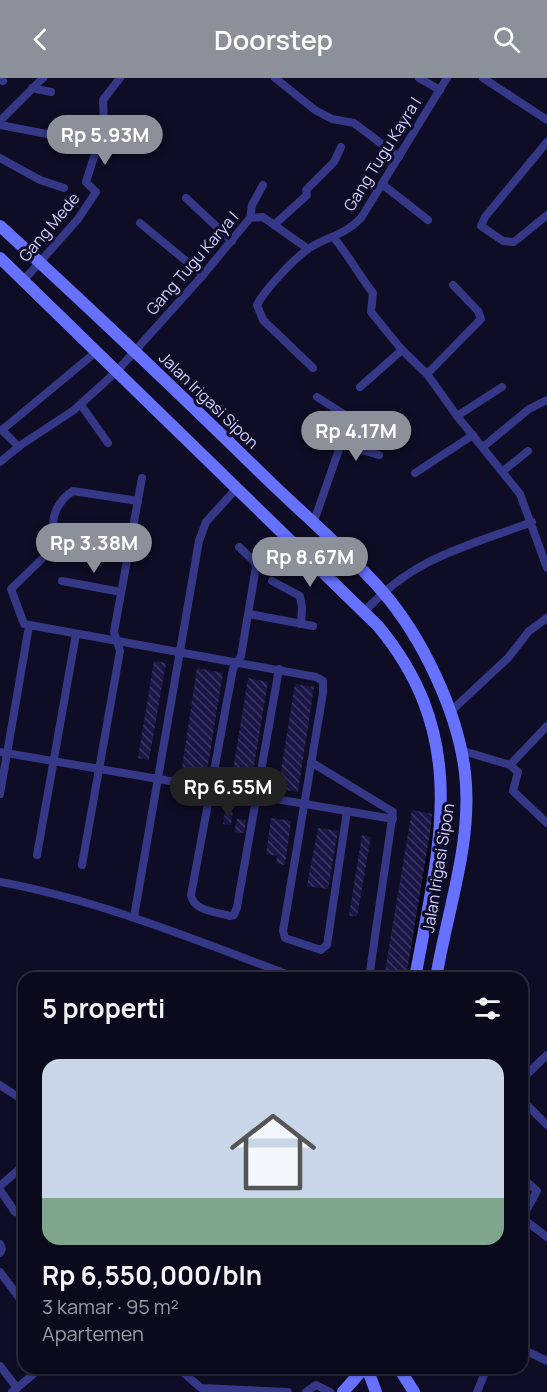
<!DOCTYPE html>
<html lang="id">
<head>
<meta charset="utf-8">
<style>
	body { margin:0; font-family:Manrope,sans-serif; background:#191829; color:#f1f3f6; height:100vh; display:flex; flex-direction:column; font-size:22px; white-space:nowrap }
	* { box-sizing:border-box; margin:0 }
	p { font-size:20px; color:#9a9aa3 }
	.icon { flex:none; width:33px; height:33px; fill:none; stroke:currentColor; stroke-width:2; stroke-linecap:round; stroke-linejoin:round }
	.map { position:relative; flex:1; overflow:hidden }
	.drawer { position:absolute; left:18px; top:894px; width:510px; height:402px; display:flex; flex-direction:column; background:#0b0a1c; border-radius:18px; box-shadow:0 2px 4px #0004,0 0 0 2px #2b2b3b }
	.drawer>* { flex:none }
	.price { position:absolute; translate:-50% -51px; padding:0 14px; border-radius:21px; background:#8c9099; color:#fff; font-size:20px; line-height:39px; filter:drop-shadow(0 2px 3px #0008) }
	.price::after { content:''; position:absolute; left:50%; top:36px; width:18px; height:14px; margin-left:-9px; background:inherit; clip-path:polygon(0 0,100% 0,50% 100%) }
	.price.current { background:#222; color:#fff }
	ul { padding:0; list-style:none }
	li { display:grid; align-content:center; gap:12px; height:318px; padding:0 24px }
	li+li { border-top:2px solid #2b2b3b }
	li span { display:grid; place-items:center; height:186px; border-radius:18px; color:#555 }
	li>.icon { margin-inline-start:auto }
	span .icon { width:108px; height:108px; fill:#fffc; stroke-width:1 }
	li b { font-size:26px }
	h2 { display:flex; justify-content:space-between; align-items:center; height:72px; padding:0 24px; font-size:26px }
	header { display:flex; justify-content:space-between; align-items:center; height:78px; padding:0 24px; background:#8c9099; color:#fff; font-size:27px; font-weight:600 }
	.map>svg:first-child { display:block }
	.shadow { fill:#0007 }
	.building { fill:url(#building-back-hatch) }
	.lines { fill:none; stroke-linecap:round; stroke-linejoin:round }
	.street { stroke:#343887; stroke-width:8 }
	.secondary { stroke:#6771ff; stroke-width:12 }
	.labels { text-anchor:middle; stroke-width:6; stroke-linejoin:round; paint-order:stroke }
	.street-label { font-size:16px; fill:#d2d0ff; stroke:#0f0d25 }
</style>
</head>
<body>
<header><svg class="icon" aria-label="back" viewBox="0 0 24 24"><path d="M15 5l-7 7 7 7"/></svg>Doorstep<svg class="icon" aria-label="search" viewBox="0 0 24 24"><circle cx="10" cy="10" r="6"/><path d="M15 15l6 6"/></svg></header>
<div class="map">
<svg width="547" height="1314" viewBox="0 0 547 1314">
	<defs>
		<pattern id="building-back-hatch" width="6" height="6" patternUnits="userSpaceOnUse" patternTransform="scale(1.5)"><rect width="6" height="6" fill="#1d1747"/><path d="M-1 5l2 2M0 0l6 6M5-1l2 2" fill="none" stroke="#3d3863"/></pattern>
	</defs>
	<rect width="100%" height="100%" fill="#0f0d25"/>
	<g class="shadow">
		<path d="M165 586 150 682 140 681 139 679Z"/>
		<path d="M222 596 207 700 184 697 183 695Z"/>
		<path d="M268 606 251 708 234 705 233 703Z"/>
		<path d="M313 610 298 715 280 712 279 711Z"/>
		<path d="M431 737 435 745 411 900H386Z"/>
		<path d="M290 745 285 787 278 786V779L267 776Z"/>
		<path d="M371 760 357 840 351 839V838Z"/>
	</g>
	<g class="building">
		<path d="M154 583 166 585 149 682 138 680Z"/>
		<path d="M197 590 223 595 206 700 181 696Z"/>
		<path d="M248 600 268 604 251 707 231 704Z"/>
		<path d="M295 606 314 609 298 714 278 711Z"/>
		<path d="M412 732 432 736 431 748 406 900H384Z"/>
		<path d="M225 733 233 734 231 747 223 746Z"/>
		<path d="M271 740 291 743 285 787 276 785 277 778 266 776Z"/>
		<path d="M237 741 246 742 244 755 234 754Z"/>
		<path d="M318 750 338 753 328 811 307 808Z"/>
		<path d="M362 757 371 759 357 839 349 838Z"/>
	</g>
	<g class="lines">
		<g class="street">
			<path d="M1 0 3 3"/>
			<path d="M275 0 315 32 332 41 354 45 399 79"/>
			<path d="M419 0 440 12"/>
			<path d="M483 0 547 42"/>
			<path d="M32 10 51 14"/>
			<path d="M0 43 43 0"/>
			<path d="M0 47 98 66 104 45 103 22 120 0"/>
			<path d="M547 64 485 139 481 148 503 163 514 164 547 137"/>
			<path d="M0 80 40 102 64 110"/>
			<path d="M382 106 428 142"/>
			<path d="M186 120 232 163"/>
			<path d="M250 140 252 127 263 107"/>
			<path d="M140 145 203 197"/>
			<path d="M274 147 307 117 306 112 334 84 341 69"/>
			<path d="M334 160C349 178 359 197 373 215L371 234 402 272 427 296 457 338 520 416 547 490"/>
			<path d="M23 203 78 141 96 114 86 104 98 66"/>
			<path d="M313 290 263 242 257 227C265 211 294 181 308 171 327 158 344 158 361 140L447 0"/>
			<path d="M427 296 481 241 478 233 453 207"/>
			<path d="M360 309 402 272"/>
			<path d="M81 327 108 365"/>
			<path d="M457 338 502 309"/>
			<path d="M342 366 379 377"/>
			<path d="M19 369 2 352 96 274"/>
			<path d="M483 369 529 331 547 322"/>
			<path d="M0 384 21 367 74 332 116 294 203 197 250 140 263 139 308 171"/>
			<path d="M503 393 528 373"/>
			<path d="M415 395 473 357"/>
			<path d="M313 446 350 340 317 319"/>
			<path d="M130 468 61 457 55 453C49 439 60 421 73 413L138 423"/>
			<path d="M239 469 254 483 256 489 241 578 233 591 191 817C193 833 217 834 230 838L234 837 237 829 279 591"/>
			<path d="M46 477 11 511 24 546 316 599 323 603V615L283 853 285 860 321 872 327 867 347 733"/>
			<path d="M62 503 121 514"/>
			<path d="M272 503 300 518 302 530 301 546"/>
			<path d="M364 534C414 479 465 469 532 444"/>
			<path d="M249 536 313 548"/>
			<path d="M450 634 508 580 529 553 547 540"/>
			<path d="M460 672 510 687 547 648"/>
			<path d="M0 674 393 741"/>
			<path d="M311 684 393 734 369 900"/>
			<path d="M510 687 518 694 513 713 547 745"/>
			<path d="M0 716 29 548"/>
			<path d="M37 777 76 556"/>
			<path d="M82 787 120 573 114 554 142 400"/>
			<path d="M0 804C103 823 200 864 297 900"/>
			<path d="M134 839 199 463 206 444 236 411"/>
			<path d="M522 1001 547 977"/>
			<path d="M0 1007 24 1023"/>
			<path d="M522 1022 547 1047"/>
			<path d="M0 1108 24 1087"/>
			<path d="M0 1112 15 1134 24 1136"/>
			<path d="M522 1140 537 1113 528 1105"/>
			<path d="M522 1140 547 1159"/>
			<path d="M0 1166 2 1171 0 1175"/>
			<path d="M0 1194 24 1226"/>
			<path d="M522 1271 547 1283"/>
			<path d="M0 1288 17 1310"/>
			<path d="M178 1290 201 1310 288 1314"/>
			<path d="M12 1314 41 1290"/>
			<path d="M306 1314 316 1307 330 1314"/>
			<path d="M477 1314 487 1290"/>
		</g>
		<g class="secondary">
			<path d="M0 148C91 231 179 315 267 401 305 438 347 473 382 513 422 559 458 634 465 695 473 764 447 833 436 900"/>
			<path d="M0 180 378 548C472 661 439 769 415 900"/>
			<path d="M367 1290 376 1314"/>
			<path d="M399 1290 414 1314"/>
			<path d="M343 1314 364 1290"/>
		</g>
	</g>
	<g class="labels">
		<g class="street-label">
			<text transform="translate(382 76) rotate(-58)" y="6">Gang Tugu Kayra I</text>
			<text transform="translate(49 149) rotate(-50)" y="6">Gang Mede</text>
			<text transform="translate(192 185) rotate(-49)" y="6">Gang Tugu Karya I</text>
			<text transform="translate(209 322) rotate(44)" y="6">Jalan Irigasi Sipon</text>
			<text transform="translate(438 790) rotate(-81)" y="6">Jalan Irigasi Sipon</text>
		</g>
	</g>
</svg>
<b class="price" style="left:105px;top:88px">Rp 5.93M</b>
<b class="price" style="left:356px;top:384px">Rp 4.17M</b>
<b class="price" style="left:94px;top:496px">Rp 3.38M</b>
<b class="price" style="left:310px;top:510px">Rp 8.67M</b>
<b class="price current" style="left:228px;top:740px">Rp 6.55M</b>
<section class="drawer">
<h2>5 properti<svg class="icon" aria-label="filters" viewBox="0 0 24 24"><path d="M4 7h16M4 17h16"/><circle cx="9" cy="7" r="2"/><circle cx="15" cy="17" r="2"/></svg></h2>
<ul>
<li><span style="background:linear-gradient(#c9d6e8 75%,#7fa58c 0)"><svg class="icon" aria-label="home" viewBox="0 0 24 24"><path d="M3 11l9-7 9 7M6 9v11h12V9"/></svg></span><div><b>Rp 6,550,000/bln</b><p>3 kamar · 95 m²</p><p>Apartemen</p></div></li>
</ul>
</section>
</div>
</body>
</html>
